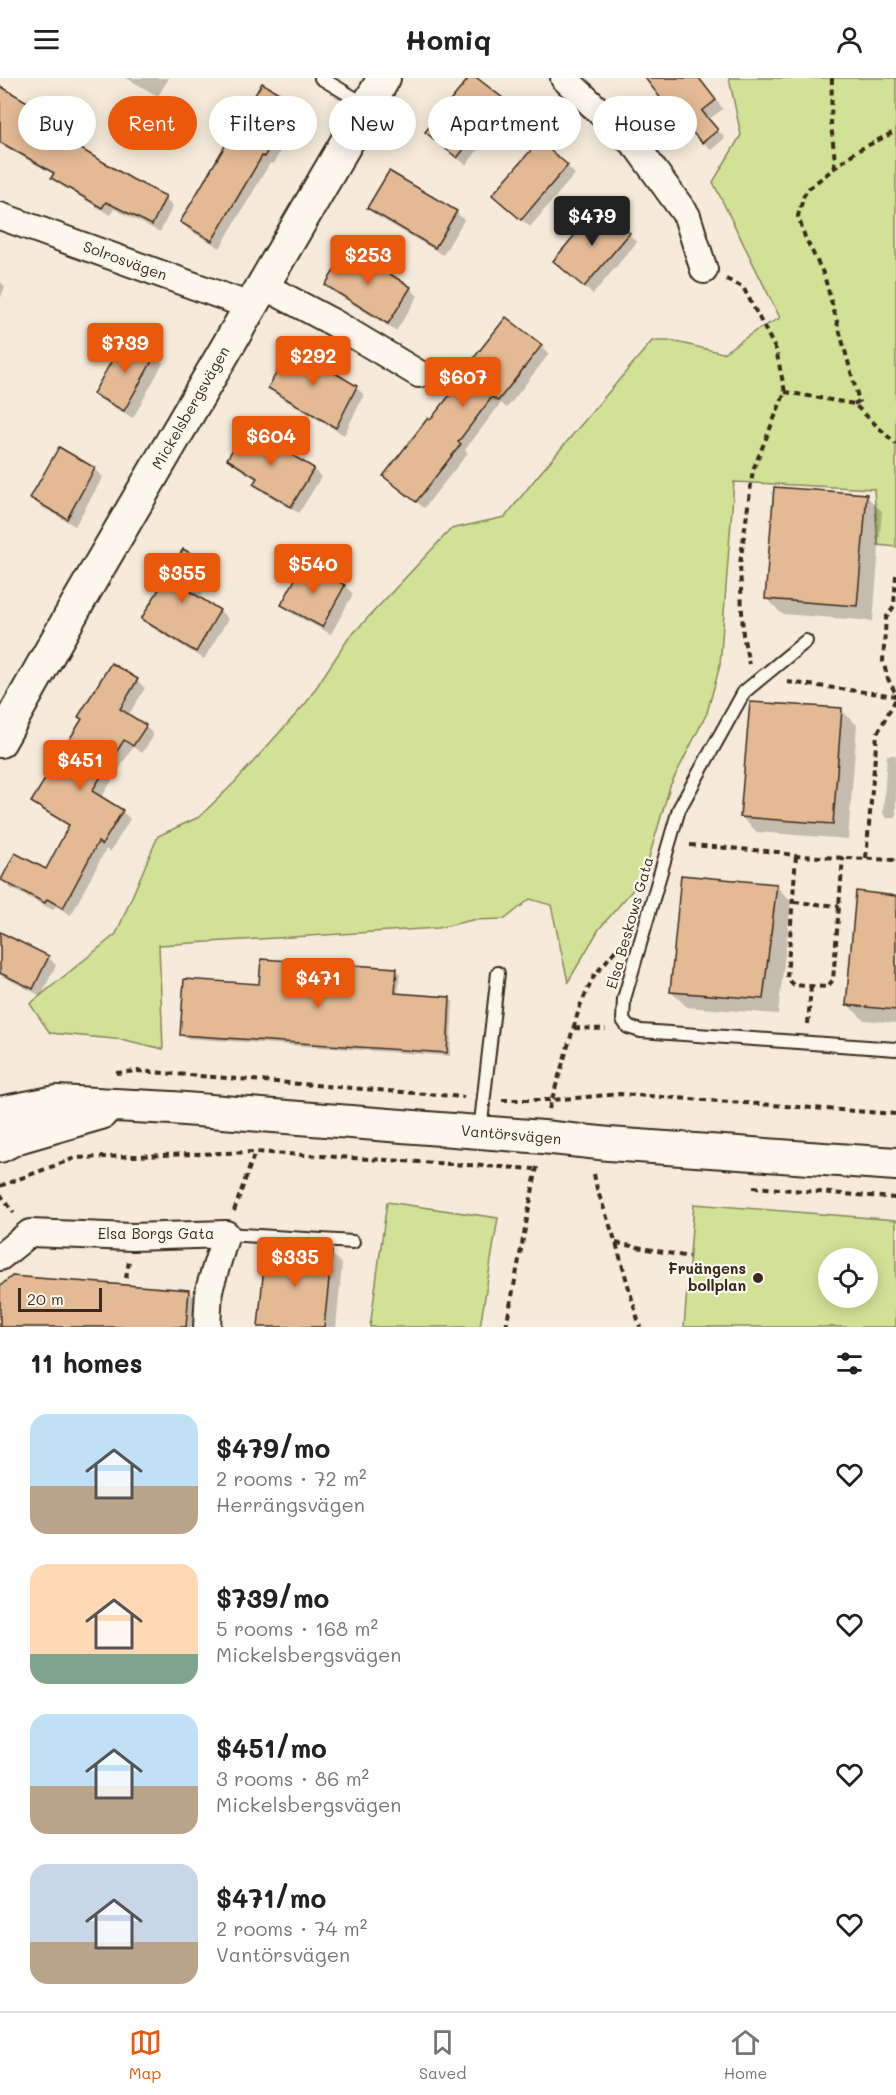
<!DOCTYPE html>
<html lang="en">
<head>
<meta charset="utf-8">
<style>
	body { margin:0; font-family:Mali,sans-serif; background:#f6f6f6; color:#222; height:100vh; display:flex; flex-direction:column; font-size:22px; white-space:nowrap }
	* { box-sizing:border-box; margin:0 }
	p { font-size:20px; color:#767676 }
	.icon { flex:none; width:33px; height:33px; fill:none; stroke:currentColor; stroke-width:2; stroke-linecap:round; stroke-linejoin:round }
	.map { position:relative; height:1249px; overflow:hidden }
	.sheet { display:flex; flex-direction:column; background:#fff; flex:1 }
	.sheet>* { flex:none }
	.guide { position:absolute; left:18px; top:18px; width:861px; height:54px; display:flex; gap:12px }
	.tools { position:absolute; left:818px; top:1170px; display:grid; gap:12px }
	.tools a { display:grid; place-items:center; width:60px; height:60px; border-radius:50%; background:#fff; box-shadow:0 3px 15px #0003; font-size:30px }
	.scale { position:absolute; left:18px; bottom:15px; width:84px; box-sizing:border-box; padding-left:6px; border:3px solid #3b2a1e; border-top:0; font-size:16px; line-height:21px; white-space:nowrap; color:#3b2a1e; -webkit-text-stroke:4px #fbf7ec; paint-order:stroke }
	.price { position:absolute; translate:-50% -51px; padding:0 14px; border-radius:6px; background:#ea580c; color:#fff; font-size:20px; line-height:39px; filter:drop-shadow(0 2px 3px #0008) }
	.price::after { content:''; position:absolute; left:50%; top:36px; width:18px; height:14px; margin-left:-9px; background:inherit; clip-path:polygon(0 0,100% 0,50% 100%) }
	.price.on { background:#222; color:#fff }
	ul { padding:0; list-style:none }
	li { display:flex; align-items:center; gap:18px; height:150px; padding:0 30px }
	li span { display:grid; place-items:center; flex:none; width:168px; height:120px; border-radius:18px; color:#555 }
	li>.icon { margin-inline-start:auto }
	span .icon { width:72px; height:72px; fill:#fffc; stroke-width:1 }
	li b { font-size:26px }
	h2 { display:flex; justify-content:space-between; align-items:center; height:72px; padding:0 30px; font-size:26px }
	.chip { padding:0 21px; border-radius:27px; background:#fff; box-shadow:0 3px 15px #0003; font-size:21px; line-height:54px }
	.chip.on { background:#ea580c; color:#fff }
	header { display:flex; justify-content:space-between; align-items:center; height:78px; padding:0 30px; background:#fff; font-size:27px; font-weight:700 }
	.menu { display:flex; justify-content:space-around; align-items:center; height:84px; border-top:2px solid #e0e0e0; background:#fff; font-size:16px; color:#767676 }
	.menu a { display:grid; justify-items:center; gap:3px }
	.menu .on { color:#ea580c }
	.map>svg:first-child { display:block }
	.green { fill:#d1e296; stroke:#86865a; stroke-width:1.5; fill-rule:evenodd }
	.shadow { fill:#0003 }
	.building { fill:#e3ba94; stroke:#3b2a1e; stroke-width:1.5 }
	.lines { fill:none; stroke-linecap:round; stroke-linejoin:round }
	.service-casing { stroke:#3b2a1e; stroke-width:16 }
	.minor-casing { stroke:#3b2a1e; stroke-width:30 }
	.tertiary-casing { stroke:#3b2a1e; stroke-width:36 }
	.path { stroke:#3b2a1e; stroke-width:4; stroke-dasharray:6 4.5; stroke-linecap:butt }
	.service { stroke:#fbf7ec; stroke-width:12 }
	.minor { stroke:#fbf7ec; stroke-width:26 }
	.tertiary { stroke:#fbf7ec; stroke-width:32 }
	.poi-dot { fill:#3b2a1e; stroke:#fbf7ec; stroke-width:2 }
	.labels { text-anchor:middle; stroke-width:4.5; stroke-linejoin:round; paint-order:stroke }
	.street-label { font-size:15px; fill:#3b2a1e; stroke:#fbf7ec }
	.poi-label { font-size:15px; font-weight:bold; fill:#3b2a1e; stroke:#fbf7ec; text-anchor:end }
</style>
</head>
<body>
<header><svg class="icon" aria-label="menu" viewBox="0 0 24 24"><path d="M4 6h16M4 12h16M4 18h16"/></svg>Homiq<svg class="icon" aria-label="person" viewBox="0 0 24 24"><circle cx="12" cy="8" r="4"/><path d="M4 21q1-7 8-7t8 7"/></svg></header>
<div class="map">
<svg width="896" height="1249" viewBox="0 0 896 1249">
	<rect width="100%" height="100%" fill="#f6ebda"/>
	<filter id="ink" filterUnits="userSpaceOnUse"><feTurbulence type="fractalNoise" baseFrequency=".0167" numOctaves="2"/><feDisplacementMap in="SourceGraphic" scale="12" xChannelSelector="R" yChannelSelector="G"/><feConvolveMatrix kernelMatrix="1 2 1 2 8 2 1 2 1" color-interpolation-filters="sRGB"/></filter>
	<g filter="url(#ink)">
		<g class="green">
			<path d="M729 0H896V469L878 467 874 411 734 404 720 587 707 635 670 708 643 800 599 851 568 904 551 827 530 821 505 841 472 842 438 850 159 867 163 971 125 962 50 955 30 926 116 856 158 758 199 739 234 705 306 625 348 561 451 451 505 439 536 400 652 263H672L723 275 757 252 780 240 713 104 741 57Z"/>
			<path d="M387 1124 498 1140 480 1249H370Z"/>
			<path d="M694 1126 896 1142V1249H684ZM828 1180H867V1220H828Z"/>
		</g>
		<g class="shadow">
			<path d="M126 0H169L158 18Z"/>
			<path d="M465 0H474L511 30 466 87 435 62 469 3Z"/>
			<path d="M659 0H699L723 31 708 42 725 60 711 72 693 53 691 55 683 47Z"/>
			<path d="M0 10 47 37 55 45 50 54 131 103 165 120 173 128 160 154 114 131 110 137 61 107 53 99 55 97 0 66Z"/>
			<path d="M295 26 303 34 273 86 270 85 220 170 189 152 182 144Z"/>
			<path d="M567 88 575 96 530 149 502 125Z"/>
			<path d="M369 130 456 134 464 142 443 177 377 138Z"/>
			<path d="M629 156 637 164 593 216 563 191Z"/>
			<path d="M0 203 5 209 0 221Z"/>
			<path d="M327 207 410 210 418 218 396 253 335 215Z"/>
			<path d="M541 268 549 276 507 330 501 325 465 372 468 375 424 430 385 398 431 344Z"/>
			<path d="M155 277 163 285 133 340 103 323 95 315Z"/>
			<path d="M356 309 364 317 344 357 278 318 270 310Z"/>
			<path d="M60 372 95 391 103 399 75 448 40 428 32 420Z"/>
			<path d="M229 381 313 391 321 399 299 435 263 414 255 406 258 402 237 389Z"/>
			<path d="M866 418 882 433 873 543 782 536 766 520Z"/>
			<path d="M207 486 215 494 199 521 220 533 228 541 204 581 151 549 143 541Z"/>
			<path d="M305 487 345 508 353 516 331 556 291 535 283 527Z"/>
			<path d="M137 602 145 610 128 638 145 648 153 656V659L142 675 133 669 101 720 122 733 130 741 110 774 106 771 71 837 55 828 53 832 10 810 2 802 46 793 70 749 41 731 33 724Z"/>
			<path d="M841 632 857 647 848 761 757 754 741 739Z"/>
			<path d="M887 677H896V740H887L883 736Z"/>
			<path d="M776 808 791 823 778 936 687 929 671 914Z"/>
			<path d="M896 819V945L864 942 848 927Z"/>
			<path d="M0 856 48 879 56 887 41 918 0 897Z"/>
			<path d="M396 892 400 895 398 917 450 920 453 924 450 978 185 960 181 957 260 907Z"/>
			<path d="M268 1170 331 1175 342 1186 336 1249H259Z"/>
			<path d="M0 1211 189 1214 210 1235 209 1249H0Z"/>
		</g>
		<g class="building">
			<path d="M469 0H477L504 21 457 80 425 54Z"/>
			<path d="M645 0H699L716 22 702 33 718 52 702 65 685 46 682 48Z"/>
			<path d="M262 5 296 25 264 79 262 78 212 163 180 144Z"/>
			<path d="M0 8 48 36 42 48 132 101 166 118 152 147 106 124 102 130 51 100 54 95 0 64Z"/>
			<path d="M539 63 568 87 521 142 492 117Z"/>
			<path d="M389 93 457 133 435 170 367 130Z"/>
			<path d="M599 128 630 155 584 209 553 183Z"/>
			<path d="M348 170 411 209 388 246 325 207Z"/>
			<path d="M506 239 542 267 498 323 492 319 458 364 461 366 416 424 383 398 428 340 430 342 465 298 462 295Z"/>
			<path d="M125 259 156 276 124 333 93 316Z"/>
			<path d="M291 269 357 308 336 350 268 310Z"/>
			<path d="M246 350 314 390 291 429 253 406 257 400 227 381Z"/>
			<path d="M59 369 95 390 67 441 30 420Z"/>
			<path d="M774 409 867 416 857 528 765 521Z"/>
			<path d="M183 471 208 485 191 514 220 532 196 574 141 541Z"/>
			<path d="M304 485 345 507 322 549 281 527Z"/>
			<path d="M111 585 138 601 120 631 146 647 145 650 133 668 124 662 92 713 123 732 102 767 98 764 63 830 47 821 45 825 1 802 15 775 46 791 69 747 31 724 82 641 78 639Z"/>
			<path d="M750 624 842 630 833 746 740 739Z"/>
			<path d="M681 797 777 806 763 921 670 914Z"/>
			<path d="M856 813 896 818V932L846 927Z"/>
			<path d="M0 854 49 878 33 911 0 895Z"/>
			<path d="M261 881 397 890 395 915 450 919 447 975 180 957 184 901 259 906Z"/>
			<path d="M266 1168 332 1173 324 1249H258Z"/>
			<path d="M12 1198 189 1212 186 1249H0V1208Z"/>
		</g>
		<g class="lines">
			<g class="service-casing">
				<g id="service">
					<path d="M321 0 366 27"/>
					<path d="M806 563 744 614 679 731 624 921 623 942 628 949 641 953 896 971"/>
					<path d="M480 1053 498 895"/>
					<path d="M226 1156 353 1164"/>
				</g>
			</g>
			<g class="minor-casing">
				<g id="minor">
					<path d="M564 0 637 69 687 138 704 192"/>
					<path d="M0 138 250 228"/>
					<path d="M262 207 334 245 419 296"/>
					<path d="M0 1179 30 1155 132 1159 226 1156 209 1212 207 1249"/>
				</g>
			</g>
			<g class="tertiary-casing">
				<g id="tertiary">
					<path d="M0 663 76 528 384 0"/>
					<path d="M0 1035 57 1024 172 1030 543 1059 609 1066 896 1086"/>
					<path d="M0 1068 18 1059 101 1035"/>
				</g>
			</g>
			<g class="path">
				<path d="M832 0 831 46 835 83 833 90"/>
				<path d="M726 201 743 209 776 272 785 314 753 392 740 486 743 557 749 586"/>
				<path d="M785 314 854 326 896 366"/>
				<path d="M854 326 859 323 824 197 805 159 798 138 804 117 809 110 855 74 896 53"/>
				<path d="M896 497 894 528 886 540 883 583 888 601 896 616"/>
				<path d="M787 604 896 618"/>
				<path d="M690 767 778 774 796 778 896 782"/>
				<path d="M796 778 787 900 793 907 827 909 833 902 843 779"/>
				<path d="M866 780 877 656 896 621"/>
				<path d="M794 824 839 828"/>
				<path d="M808 946 811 908"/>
				<path d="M574 950 606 951"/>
				<path d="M116 995 138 993 464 1019"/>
				<path d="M502 1022H552L620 1016 896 1036"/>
				<path d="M549 1031 580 928 594 898 618 869"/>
				<path d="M594 1096 597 1111 616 1165 640 1249"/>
				<path d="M0 1108 75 1080 255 1074 534 1091"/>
				<path d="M753 1109 896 1120"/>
				<path d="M0 1116 14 1135"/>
				<path d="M234 1133 255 1074"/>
				<path d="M616 1165 689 1179"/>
				<path d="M126 1200 129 1183"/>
				<path d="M506 1249 537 1089"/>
			</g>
			<use href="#service" class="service"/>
			<use href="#minor" class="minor"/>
			<use href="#tertiary" class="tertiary"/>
		</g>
	</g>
	<circle class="poi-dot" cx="758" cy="1200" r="6"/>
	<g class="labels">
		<g class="street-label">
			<text transform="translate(125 183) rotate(20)" y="5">Solrosvägen</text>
			<text transform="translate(191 330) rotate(-60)" y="5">Mickelsbergsvägen</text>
			<text transform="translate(630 845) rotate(-74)" y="5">Elsa Beskows Gata</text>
			<text transform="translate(511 1057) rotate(5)" y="5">Vantörsvägen</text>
			<text x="156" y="1161">Elsa Borgs Gata</text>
		</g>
		<g class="poi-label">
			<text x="746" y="1196">Fruängens<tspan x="746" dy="17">bollplan</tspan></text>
		</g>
	</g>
</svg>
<div class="tools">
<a><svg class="icon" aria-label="locate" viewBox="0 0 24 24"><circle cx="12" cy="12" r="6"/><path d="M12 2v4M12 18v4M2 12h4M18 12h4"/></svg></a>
</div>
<div class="scale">20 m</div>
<b class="price on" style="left:592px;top:169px">$479</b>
<b class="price" style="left:368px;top:208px">$253</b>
<b class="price" style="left:125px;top:296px">$739</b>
<b class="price" style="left:313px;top:309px">$292</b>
<b class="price" style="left:463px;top:330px">$607</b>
<b class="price" style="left:271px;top:389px">$604</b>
<b class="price" style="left:313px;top:517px">$540</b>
<b class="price" style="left:182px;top:526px">$355</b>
<b class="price" style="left:80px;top:713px">$451</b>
<b class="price" style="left:318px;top:931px">$471</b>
<b class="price" style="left:295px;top:1210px">$335</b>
<div class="guide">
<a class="chip">Buy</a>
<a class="chip on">Rent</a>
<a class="chip">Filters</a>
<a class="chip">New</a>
<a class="chip">Apartment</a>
<a class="chip">House</a>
</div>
</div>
<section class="sheet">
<h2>11 homes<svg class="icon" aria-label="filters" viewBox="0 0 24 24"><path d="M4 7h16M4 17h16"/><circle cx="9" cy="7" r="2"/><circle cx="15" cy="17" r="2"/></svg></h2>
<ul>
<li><span style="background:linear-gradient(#bfe0f5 60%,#b9a48a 0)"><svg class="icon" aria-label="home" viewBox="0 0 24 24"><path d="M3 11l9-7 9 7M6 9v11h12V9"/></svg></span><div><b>$479/mo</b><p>2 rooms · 72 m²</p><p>Herrängsvägen</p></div><svg class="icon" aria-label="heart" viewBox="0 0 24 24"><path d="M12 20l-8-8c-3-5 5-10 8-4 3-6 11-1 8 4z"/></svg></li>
<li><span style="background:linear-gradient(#ffd9b3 75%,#7fa58c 0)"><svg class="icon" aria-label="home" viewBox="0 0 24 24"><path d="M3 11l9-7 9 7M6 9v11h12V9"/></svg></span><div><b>$739/mo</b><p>5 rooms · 168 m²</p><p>Mickelsbergsvägen</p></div><svg class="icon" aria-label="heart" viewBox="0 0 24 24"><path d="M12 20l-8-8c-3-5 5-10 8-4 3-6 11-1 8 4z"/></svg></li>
<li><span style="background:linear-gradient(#bfe0f5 60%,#b9a48a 0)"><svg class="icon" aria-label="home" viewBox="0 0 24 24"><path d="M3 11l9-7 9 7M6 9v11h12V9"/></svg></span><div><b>$451/mo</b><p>3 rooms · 86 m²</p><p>Mickelsbergsvägen</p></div><svg class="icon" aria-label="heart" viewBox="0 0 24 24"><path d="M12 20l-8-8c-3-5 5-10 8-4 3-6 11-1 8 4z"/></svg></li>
<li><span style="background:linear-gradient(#c9d6e8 65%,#b9a48a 0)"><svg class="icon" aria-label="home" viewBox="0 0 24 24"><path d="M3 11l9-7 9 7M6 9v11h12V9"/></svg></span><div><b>$471/mo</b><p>2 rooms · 74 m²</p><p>Vantörsvägen</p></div><svg class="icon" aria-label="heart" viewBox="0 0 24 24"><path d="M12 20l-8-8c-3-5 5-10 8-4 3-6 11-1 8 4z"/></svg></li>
</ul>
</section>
<nav class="menu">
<a class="on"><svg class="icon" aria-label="map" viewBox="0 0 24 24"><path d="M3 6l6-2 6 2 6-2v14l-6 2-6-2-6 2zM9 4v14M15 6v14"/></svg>Map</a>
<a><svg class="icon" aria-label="saved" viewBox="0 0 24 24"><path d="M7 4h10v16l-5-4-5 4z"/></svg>Saved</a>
<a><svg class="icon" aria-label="home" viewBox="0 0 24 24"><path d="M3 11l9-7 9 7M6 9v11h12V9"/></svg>Home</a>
</nav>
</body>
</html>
